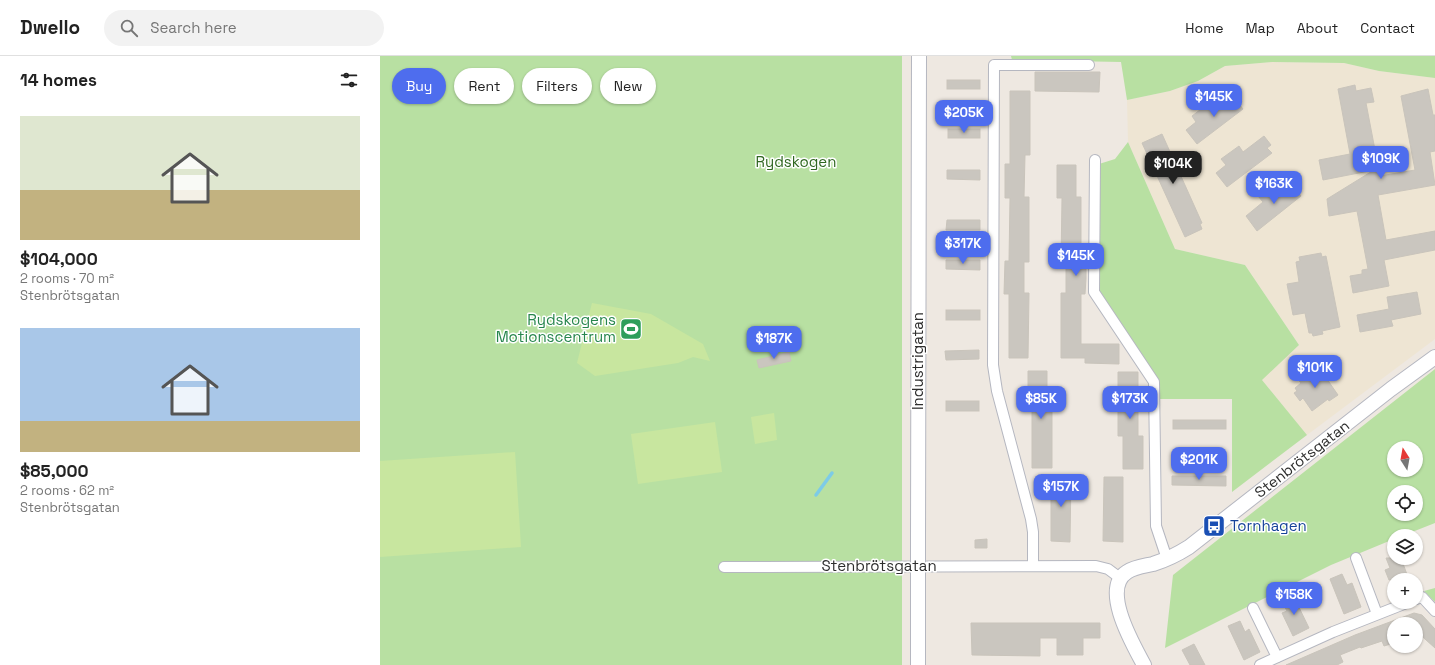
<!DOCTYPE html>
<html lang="en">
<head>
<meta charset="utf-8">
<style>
	body { margin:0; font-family:"Space Grotesk",sans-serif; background:#f2f2f2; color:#222; height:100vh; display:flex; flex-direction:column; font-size:15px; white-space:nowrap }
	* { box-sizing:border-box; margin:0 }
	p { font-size:13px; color:#767676 }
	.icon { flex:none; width:22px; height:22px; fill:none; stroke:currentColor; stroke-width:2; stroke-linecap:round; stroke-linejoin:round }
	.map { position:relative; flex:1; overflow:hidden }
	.side { display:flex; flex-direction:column; background:#fff; width:380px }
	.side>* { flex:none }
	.hud { position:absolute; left:12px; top:12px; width:380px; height:36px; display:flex; gap:8px }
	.needle { width:26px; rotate:349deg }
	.tools { position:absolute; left:1007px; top:385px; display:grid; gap:8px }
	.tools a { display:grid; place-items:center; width:36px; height:36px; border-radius:50%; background:#fff; box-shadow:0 1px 3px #0004; font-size:20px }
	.price { position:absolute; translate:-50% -34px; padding:0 9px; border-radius:8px; background:#4e6dee; color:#fff; font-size:13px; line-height:26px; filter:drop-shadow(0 1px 2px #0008) }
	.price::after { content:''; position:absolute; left:50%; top:24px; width:12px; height:9px; margin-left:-6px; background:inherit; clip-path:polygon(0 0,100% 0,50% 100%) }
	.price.active { background:#222; color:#fff }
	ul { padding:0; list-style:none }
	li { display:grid; align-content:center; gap:8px; height:212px; padding:0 20px }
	li span { display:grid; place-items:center; height:124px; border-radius:0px; color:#555 }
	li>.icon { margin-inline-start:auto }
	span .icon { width:72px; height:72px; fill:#fffc; stroke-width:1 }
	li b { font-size:17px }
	h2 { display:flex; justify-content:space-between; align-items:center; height:48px; padding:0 20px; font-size:17px }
	.pill { padding:0 14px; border-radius:18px; background:#fff; box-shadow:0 1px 3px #0004; font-size:14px; line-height:36px }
	.pill.active { background:#4e6dee; color:#fff }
	header { display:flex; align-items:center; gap:24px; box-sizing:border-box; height:56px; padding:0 20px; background:#fff; border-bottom:1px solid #e0e0e0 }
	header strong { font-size:19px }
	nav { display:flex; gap:22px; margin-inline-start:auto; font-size:14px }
	.search { width:280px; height:36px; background:#f2f2f2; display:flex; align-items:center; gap:10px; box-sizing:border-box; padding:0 14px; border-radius:22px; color:#767676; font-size:15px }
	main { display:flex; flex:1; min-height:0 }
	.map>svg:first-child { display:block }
	.education { fill:#eee5d3 }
	.green { fill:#b8e0a2; fill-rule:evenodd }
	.pitch { fill:#c8e69f }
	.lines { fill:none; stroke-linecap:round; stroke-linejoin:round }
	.stream { stroke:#7dcbe7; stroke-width:3.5 }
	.building { fill:#cac6bf; stroke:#c9c4bb }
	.street-casing { stroke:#b5b7c0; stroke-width:12 }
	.secondary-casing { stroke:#b5b7c0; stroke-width:16 }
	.street { stroke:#fff; stroke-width:10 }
	.secondary { stroke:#fff; stroke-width:14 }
	.secondary-bridge-casing { stroke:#b5b7c0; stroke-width:16; stroke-linecap:butt }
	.secondary-bridge { stroke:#fff; stroke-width:14 }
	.labels { text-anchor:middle; stroke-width:3; stroke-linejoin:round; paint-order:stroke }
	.park-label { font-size:15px; fill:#306721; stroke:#fff }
	.leisure-label { font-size:15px; fill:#27864d; stroke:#fff; text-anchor:end }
	.street-label { font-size:15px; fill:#2e2e2e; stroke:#fff }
	.transit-label { font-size:15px; fill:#164399; stroke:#fff; text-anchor:start }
</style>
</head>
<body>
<header>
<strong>Dwello</strong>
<div class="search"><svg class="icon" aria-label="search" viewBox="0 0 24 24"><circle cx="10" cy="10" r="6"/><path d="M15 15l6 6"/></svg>Search here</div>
<nav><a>Home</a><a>Map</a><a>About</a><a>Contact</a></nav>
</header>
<main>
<section class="side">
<h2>14 homes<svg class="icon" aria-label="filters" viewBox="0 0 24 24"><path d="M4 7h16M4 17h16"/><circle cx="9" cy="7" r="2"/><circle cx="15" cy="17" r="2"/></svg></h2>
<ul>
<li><span style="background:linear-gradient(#dfe7d0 60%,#c2b280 0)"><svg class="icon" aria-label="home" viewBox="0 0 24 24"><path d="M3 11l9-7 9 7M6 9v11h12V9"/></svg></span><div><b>$104,000</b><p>2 rooms · 70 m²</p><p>Stenbrötsgatan</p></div></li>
<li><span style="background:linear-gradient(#a9c7e8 75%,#c2b280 0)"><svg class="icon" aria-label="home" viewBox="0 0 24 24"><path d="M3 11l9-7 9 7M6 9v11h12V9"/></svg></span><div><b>$85,000</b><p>2 rooms · 62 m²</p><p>Stenbrötsgatan</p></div></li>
</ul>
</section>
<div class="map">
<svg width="1055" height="609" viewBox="0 0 1055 609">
	<rect width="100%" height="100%" fill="#eee8e1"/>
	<path class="education" d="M892 6 964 7 999 15 1055 22V283L927 379 881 323 919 289 865 209 795 193 748 86 747 44 790 35 818 25 845 10Z"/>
	<g class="green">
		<rect x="0" y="0" width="522" height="609"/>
		<path d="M631 0H1055V22L999 15 964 7 892 6 845 10 818 25 790 35 747 44 741 6 632 4Z"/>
		<path d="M748 86 795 193 865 209 919 289 882 324 927 379 852 436V343H780V326L718 237 719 108 735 103Z"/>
		<path d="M1055 313V467L1022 480H1014V483L951 509 785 592 793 519ZM1014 392H1036V414H1014ZM1014 436H1036V458H1014Z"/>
		<path d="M1055 532V546L1044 535Z"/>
	</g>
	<g class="pitch">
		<path d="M212 247 271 258 323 288 330 305 313 301 298 307 215 320 197 307Z"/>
		<path d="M394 357 397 384 375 388 371 361Z"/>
		<path d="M335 366 342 416 258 428 251 378Z"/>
		<path d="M135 396 141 491 0 501V405Z"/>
	</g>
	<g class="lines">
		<path class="stream" d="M436 439 452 417"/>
	</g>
	<g class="building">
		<path d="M655 16H720L719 36 655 35Z"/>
		<rect x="567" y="24" width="33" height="9"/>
		<path d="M975 29 976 35 991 32 994 46 986 47 1000 120 1035 114 1021 40 1048 33 1053 59H1055V95L1050 96 1055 129 998 139 1006 184 1055 175V194L1004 204 1009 230 973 237 970 220 982 218V214L988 213 977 155 949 160 947 143 994 114 943 124 939 104 970 98 958 33Z"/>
		<path d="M630 35H650V99H645L644 141H649V206H644V237H649L648 302H629V238H624L625 205H629L630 142H625V108H630Z"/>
		<path d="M855 36 862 46 859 48 863 53 817 88 806 74 816 66 812 60 829 47 833 53Z"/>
		<rect x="568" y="73" width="32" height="9"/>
		<path d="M782 78 822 167 820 168 822 173 805 181 762 87Z"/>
		<path d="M884 80 891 89 887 92 892 97 847 131 836 117 846 109 841 103 859 90 863 96Z"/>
		<path d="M677 109H696V141H701V205H706V222L705 238H701V288H739V308L705 307V302H681V237H686V206H681L682 142H677Z"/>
		<path d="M567 114H600V124L567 123Z"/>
		<path d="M913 123 920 132 917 135 921 140 877 175 866 160 883 146 878 140 887 133 892 140Z"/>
		<path d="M567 164H600V174H566Z"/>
		<path d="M941 197 942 201 946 200 960 271 942 275 943 278 933 280 932 277H929L925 257 913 259 907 228 919 226 916 206 920 205 919 201Z"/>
		<path d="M566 204H600V214L566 213Z"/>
		<path d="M1037 236 1041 258 1011 264 1013 270 980 276 977 259 1009 253 1007 241Z"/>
		<rect x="566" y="254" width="34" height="10"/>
		<path d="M599 294V303L566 304 565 295Z"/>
		<path d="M409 296 411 305 379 312 377 304Z"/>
		<path d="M931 312 934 317 940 313 958 339 949 345 948 343 932 355 923 342 920 345 914 337 917 335 915 332 921 327 917 322Z"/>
		<path d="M648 315H667V348H672V412H652V348H648Z"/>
		<path d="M738 316H758V380H763V413H743V380H738Z"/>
		<rect x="566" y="345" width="33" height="10"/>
		<rect x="793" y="364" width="53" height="9"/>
		<path d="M671 420H691L690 486 671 485Z"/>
		<path d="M792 420H846V430L792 429Z"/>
		<path d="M724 421H743V486L723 485Z"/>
		<path d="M607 483V492H595V484Z"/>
		<path d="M1006 502H1021L1029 524H1009L1005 514 1010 512Z"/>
		<path d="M962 518 967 529 972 527 981 551 964 558 950 523Z"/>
		<path d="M913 539 929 572 913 580 902 557 907 555 901 544Z"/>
		<path d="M1034 557 1042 559 1055 573V592L1036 575V568H1014V587L1004 590 1002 585 981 592 980 591 960 599 963 606 957 609H906L975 579Z"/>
		<path d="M860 565 865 576 869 573 880 596 864 604 848 570Z"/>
		<path d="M591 567H720V582H703V599H677V582H660V600L592 599Z"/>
		<path d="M814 588 825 609H810L802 594Z"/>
	</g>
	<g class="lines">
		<g class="street-casing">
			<g id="street">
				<path d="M715 104 714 236 774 326 776 470 787 503"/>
				<path d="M976 502 997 558"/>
				<path d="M653 510V476L651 463 617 335 613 309 614 9H709"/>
				<path d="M344 511 716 510 728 513 740 522"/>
				<path d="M1036 543 1042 541 1055 555"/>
				<path d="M873 552 897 601"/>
				<path d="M880 609 953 576 1029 546"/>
			</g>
		</g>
		<g class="secondary-casing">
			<g id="secondary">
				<path d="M538 486 539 0"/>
				<path d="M538 609V536"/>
				<path d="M764 609C754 590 720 533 747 516 754 511 764 510 773 508 786 504 798 498 809 491L1011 333 1055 301"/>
			</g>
		</g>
		<use href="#street" class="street"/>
		<use href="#secondary" class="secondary"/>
		<g class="secondary-bridge-casing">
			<path id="secondary-bridge" d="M538 536V486"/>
		</g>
		<use href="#secondary-bridge" class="secondary-bridge"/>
	</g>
	<defs>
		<g id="stadium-square" transform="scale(1.15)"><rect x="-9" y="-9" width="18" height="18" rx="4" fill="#2e9e5b" stroke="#fff"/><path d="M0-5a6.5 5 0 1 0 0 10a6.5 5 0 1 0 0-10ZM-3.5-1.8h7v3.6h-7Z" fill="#fff"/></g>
		<g id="bus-square" transform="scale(1.15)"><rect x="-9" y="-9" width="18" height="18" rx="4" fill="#1a4fb4" stroke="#fff"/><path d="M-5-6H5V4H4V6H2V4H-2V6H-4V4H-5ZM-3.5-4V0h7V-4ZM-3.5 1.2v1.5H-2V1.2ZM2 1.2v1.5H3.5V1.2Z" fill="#fff"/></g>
	</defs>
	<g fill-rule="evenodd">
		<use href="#stadium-square" x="251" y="273"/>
		<use href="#bus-square" x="834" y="470"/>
	</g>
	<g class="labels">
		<g class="park-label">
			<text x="416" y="111">Rydskogen</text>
		</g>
		<g class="leisure-label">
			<text x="236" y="269">Rydskogens<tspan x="236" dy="17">Motionscentrum</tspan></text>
		</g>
		<g class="street-label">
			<text transform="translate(538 305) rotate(-90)" y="5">Industrigatan</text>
			<text transform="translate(922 403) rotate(-38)" y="5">Stenbrötsgatan</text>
			<text x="499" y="515">Stenbrötsgatan</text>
		</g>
		<g class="transit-label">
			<text x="850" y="475">Tornhagen</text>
		</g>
	</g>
</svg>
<div class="tools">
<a><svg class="needle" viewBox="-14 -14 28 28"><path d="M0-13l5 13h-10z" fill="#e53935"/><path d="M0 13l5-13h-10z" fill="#767676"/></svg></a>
<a><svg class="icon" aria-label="locate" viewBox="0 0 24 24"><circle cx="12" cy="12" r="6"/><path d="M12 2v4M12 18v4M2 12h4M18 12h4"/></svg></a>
<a><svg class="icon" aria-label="layers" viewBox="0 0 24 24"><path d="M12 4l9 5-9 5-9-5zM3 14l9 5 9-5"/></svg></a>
<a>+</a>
<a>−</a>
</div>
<b class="price" style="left:834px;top:62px">$145K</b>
<b class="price" style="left:584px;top:78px">$205K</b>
<b class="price" style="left:1001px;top:124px">$109K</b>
<b class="price active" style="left:793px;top:129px">$104K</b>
<b class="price" style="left:894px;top:149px">$163K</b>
<b class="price" style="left:583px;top:209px">$317K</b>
<b class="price" style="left:696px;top:221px">$145K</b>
<b class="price" style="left:394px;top:304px">$187K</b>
<b class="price" style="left:935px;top:333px">$101K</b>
<b class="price" style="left:661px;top:364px">$85K</b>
<b class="price" style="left:750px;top:364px">$173K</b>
<b class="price" style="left:819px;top:425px">$201K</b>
<b class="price" style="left:681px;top:452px">$157K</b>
<b class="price" style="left:914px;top:560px">$158K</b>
<div class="hud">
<a class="pill active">Buy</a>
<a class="pill">Rent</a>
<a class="pill">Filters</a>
<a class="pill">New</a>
</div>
</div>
</main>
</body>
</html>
